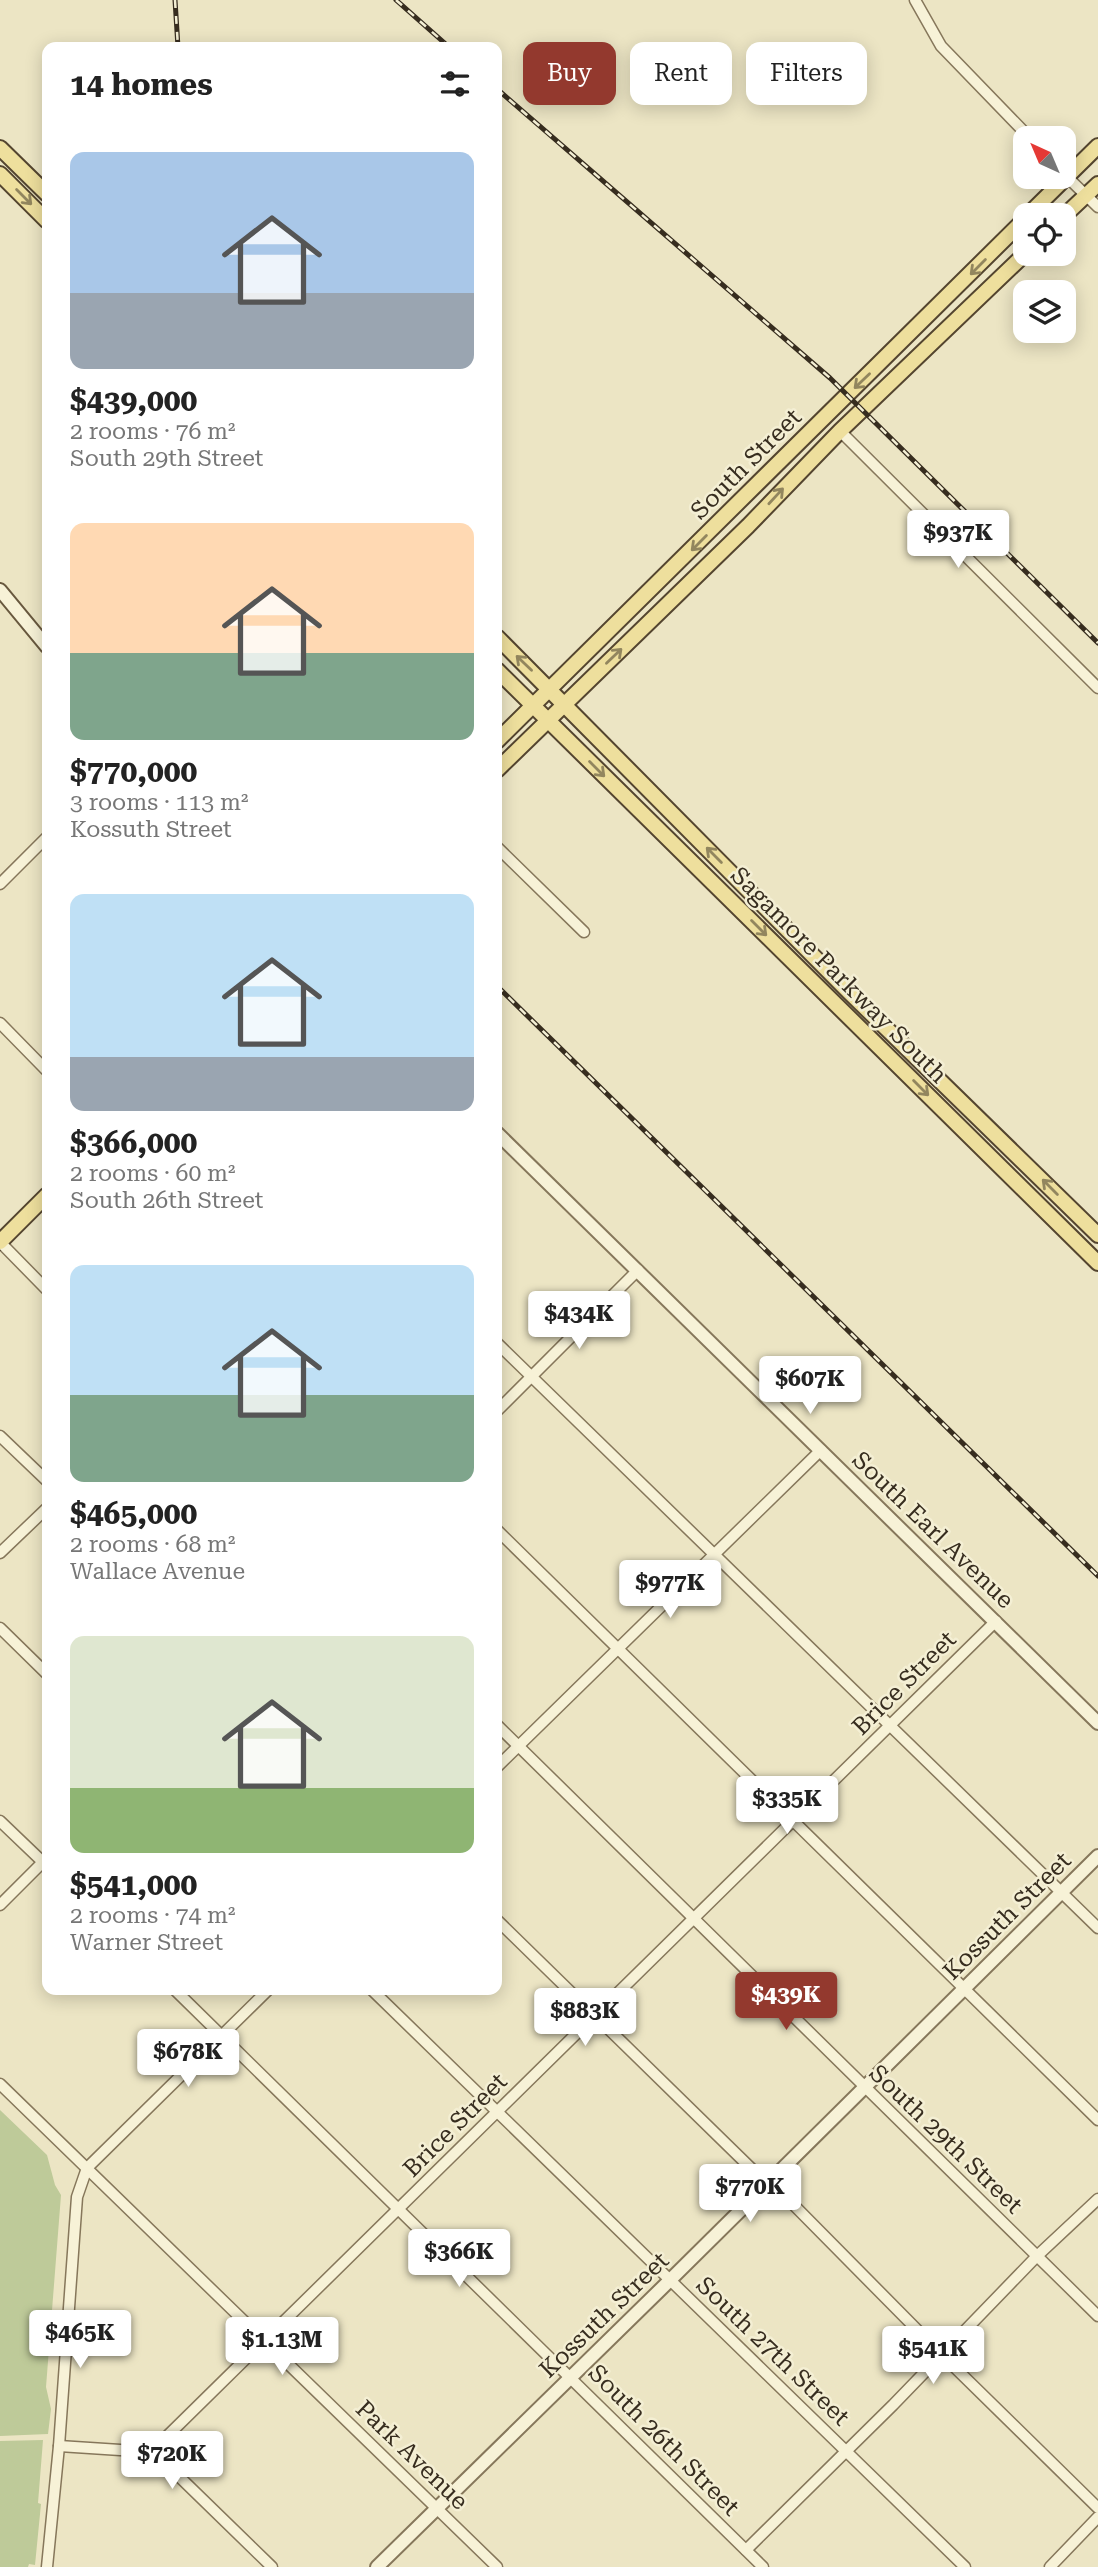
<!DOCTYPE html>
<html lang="en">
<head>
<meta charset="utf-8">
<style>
	body { margin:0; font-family:"Roboto Serif",serif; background:#f6f6f6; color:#222; height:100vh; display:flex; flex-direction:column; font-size:26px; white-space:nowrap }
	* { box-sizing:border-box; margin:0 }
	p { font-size:23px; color:#767676 }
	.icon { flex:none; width:38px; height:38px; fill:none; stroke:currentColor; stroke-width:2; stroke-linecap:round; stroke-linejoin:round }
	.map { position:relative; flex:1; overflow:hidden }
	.sheet { position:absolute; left:42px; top:42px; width:460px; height:1953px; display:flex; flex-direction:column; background:#fff; border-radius:14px; box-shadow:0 4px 18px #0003 }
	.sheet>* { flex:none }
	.hud { position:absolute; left:523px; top:42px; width:469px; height:63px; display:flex; gap:14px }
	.needle { width:46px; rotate:316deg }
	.tools { position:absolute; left:1013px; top:126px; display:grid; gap:14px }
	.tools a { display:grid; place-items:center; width:63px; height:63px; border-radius:14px; background:#fff; box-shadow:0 4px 18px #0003; font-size:35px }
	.price { position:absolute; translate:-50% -60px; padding:0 16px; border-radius:7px; background:#fff; color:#222; font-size:23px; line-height:46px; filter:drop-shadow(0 2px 4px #0008) }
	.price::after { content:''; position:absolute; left:50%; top:42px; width:21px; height:16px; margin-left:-10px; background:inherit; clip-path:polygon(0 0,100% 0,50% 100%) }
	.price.selected { background:#93392e; color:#fff }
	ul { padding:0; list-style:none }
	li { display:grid; align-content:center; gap:14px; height:371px; padding:0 28px }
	li span { display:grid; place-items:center; height:217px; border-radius:14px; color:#555 }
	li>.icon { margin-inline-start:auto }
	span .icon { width:126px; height:126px; fill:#fffc; stroke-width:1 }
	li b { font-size:30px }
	h2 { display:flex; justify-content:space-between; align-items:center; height:84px; padding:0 28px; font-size:30px }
	.pill { padding:0 24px; border-radius:14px; background:#fff; box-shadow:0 4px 18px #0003; font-size:24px; line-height:63px }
	.pill.selected { background:#93392e; color:#fff }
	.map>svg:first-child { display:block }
	.green { fill:#beca99 }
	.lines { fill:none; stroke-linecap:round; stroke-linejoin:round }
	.minor-casing { stroke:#86775b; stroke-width:13 }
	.tertiary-casing { stroke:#86775b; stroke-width:16 }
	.secondary-casing { stroke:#68583e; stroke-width:16 }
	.primary-casing { stroke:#54452f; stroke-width:18 }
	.minor { stroke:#f7f2d7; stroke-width:10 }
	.tertiary { stroke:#f7f2d7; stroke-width:12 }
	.secondary { stroke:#f7f2d7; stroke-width:12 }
	.primary { stroke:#eedf9d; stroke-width:14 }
	.rail-casing { stroke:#372d1f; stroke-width:5 }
	.rail { stroke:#f4efd4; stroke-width:2.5; stroke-dasharray:8; stroke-linecap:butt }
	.oneway { stroke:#92865e }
	.labels { text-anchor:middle; stroke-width:5; stroke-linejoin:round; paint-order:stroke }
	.street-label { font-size:24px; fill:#372d1f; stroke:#f4efd4 }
</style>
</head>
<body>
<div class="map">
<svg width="1098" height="2567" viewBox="0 0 1098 2567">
	<rect width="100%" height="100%" fill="#ece5c4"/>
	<g class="green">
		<path d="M0 2110 47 2155 55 2185 61 2195 46 2387 51 2409 48 2434 0 2436Z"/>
		<path d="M43 2440 38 2503 41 2504 35 2565 29 2564 28 2567H0V2441Z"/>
	</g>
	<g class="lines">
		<g class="minor-casing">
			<g id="minor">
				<path d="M915 0 941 46 1030 138"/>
				<path d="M1064 174 1098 207"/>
				<path d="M840 431 1098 688"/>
				<path d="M497 847 584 932"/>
				<path d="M0 884 47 837"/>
				<path d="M0 1023 47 1071"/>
				<path d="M0 1242 47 1290"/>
				<path d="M497 1343 1098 1928"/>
				<path d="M497 1411 638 1270"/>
				<path d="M0 1436 47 1481"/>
				<path d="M497 1530 1098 2120"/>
				<path d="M0 1553 47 1508"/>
				<path d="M0 1628 47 1674"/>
				<path d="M497 1725 1098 2316"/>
				<path d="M497 1767 821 1450"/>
				<path d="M0 1821 47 1866"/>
				<path d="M0 1905 47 1858"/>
				<path d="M497 1920 761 2178 770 2181 942 2355 1098 2508"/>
				<path d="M175 1990 763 2567"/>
				<path d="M372 1990 965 2567"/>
				<path d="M0 2084 497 2567"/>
				<path d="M59 2446 151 2452 160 2458 272 2567"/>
				<path d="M151 2452 996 1621"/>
				<path d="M746 2550 893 2405 1037 2256 1098 2199"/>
				<path d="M47 2567 59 2446 77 2197 87 2168 268 1990"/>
				<path d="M1050 2567 1098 2517"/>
			</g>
		</g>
		<g class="tertiary-casing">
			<g id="tertiary">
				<path d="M497 1133 1098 1723"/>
				<path d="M377 2567 662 2288 1098 1856"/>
			</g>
		</g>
		<g class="secondary-casing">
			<path id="secondary" d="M0 590 47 647"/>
		</g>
		<g class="primary-casing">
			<g id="primary">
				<path d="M0 148 47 194"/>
				<path d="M0 174 47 221"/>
				<path d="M1028 215 1098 146"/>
				<path d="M1064 216 1098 184"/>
				<path d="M497 637 849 992 1098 1235"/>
				<path d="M497 670 1098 1263"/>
				<path d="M497 741 1026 218"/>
				<path d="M497 770 748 526 840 431 1026 253"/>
				<path d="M0 1242 47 1195"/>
			</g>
		</g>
		<use href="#minor" class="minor"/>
		<use href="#tertiary" class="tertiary"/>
		<use href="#secondary" class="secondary"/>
		<use href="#primary" class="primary"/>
		<g class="rail-casing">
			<g id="rail">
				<path d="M175 0 178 47"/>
				<path d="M396 0 449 47"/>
				<path d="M497 89 830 378 1098 643"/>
				<path d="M497 986 1098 1576"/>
			</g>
		</g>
		<use href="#rail" class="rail"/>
	</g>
	<defs><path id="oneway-shaft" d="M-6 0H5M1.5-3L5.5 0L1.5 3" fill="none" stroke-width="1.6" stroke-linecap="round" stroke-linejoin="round" transform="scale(1.75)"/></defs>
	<g class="oneway">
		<use href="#oneway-shaft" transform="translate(24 197) rotate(45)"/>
		<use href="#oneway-shaft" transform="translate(978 267) rotate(135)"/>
		<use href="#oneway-shaft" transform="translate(862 381) rotate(136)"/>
		<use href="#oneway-shaft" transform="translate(776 496) rotate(-47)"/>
		<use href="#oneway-shaft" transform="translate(699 543) rotate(135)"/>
		<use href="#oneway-shaft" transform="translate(614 656) rotate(-44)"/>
		<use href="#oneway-shaft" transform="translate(524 663) rotate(-136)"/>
		<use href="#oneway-shaft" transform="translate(597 769) rotate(45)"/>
		<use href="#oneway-shaft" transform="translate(714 855) rotate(-135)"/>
		<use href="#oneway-shaft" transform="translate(759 928) rotate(45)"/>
		<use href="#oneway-shaft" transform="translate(921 1088) rotate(45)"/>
		<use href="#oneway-shaft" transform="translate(1050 1187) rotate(-135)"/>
	</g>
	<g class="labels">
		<g class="street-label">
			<text transform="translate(746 464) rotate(-45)" y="8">South Street</text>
			<text transform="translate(839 975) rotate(45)" y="8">Sagamore Parkway South</text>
			<text transform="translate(933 1530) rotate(44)" y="8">South Earl Avenue</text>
			<text transform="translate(904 1683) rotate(-45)" y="8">Brice Street</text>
			<text transform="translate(1007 1916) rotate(-45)" y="8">Kossuth Street</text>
			<text transform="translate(455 2125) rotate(-45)" y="8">Brice Street</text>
			<text transform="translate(946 2139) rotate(44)" y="8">South 29th Street</text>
			<text transform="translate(604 2315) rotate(-44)" y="8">Kossuth Street</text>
			<text transform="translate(773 2351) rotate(44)" y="8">South 27th Street</text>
			<text transform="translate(664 2440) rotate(45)" y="8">South 26th Street</text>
			<text transform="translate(412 2455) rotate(44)" y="8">Park Avenue</text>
		</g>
	</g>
</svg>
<div class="tools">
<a><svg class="needle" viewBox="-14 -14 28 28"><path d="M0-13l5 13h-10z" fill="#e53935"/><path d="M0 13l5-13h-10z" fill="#767676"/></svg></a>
<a><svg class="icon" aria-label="locate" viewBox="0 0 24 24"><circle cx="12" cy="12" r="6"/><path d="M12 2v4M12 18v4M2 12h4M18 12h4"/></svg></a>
<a><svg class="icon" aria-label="layers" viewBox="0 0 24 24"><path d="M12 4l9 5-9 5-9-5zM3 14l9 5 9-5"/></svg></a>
</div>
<b class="price" style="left:958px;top:570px">$937K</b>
<b class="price" style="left:579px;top:1351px">$434K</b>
<b class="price" style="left:810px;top:1416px">$607K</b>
<b class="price" style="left:670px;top:1620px">$977K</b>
<b class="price" style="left:787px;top:1836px">$335K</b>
<b class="price selected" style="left:786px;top:2032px">$439K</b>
<b class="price" style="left:585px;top:2048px">$883K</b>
<b class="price" style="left:188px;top:2089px">$678K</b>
<b class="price" style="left:750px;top:2224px">$770K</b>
<b class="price" style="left:459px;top:2289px">$366K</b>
<b class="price" style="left:80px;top:2370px">$465K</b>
<b class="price" style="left:282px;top:2377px">$1.13M</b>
<b class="price" style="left:933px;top:2386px">$541K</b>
<b class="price" style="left:172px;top:2491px">$720K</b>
<div class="hud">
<a class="pill selected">Buy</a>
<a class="pill">Rent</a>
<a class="pill">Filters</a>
</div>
<section class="sheet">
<h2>14 homes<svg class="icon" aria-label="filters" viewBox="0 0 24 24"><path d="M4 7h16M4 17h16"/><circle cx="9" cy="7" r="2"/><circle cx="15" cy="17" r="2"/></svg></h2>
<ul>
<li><span style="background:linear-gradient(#a9c7e8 65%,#9aa5b1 0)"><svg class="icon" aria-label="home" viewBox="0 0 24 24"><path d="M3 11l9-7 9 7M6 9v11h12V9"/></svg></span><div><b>$439,000</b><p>2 rooms · 76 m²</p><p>South 29th Street</p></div></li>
<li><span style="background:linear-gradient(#ffd9b3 60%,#7fa58c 0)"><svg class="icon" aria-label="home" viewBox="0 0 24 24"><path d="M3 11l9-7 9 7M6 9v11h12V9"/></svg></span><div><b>$770,000</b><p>3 rooms · 113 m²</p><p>Kossuth Street</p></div></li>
<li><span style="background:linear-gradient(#bfe0f5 75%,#9aa5b1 0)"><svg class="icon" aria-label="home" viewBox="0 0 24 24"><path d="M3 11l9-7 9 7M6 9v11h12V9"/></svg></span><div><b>$366,000</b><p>2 rooms · 60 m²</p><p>South 26th Street</p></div></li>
<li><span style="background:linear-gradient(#bfe0f5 60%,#7fa58c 0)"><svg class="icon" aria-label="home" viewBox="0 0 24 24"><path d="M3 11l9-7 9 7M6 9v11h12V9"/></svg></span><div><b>$465,000</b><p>2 rooms · 68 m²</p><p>Wallace Avenue</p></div></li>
<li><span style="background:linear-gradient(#dfe7d0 70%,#8fb573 0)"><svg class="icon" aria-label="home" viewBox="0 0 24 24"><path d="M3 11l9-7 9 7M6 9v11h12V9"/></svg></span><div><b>$541,000</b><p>2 rooms · 74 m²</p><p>Warner Street</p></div></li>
</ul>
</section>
</div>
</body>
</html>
